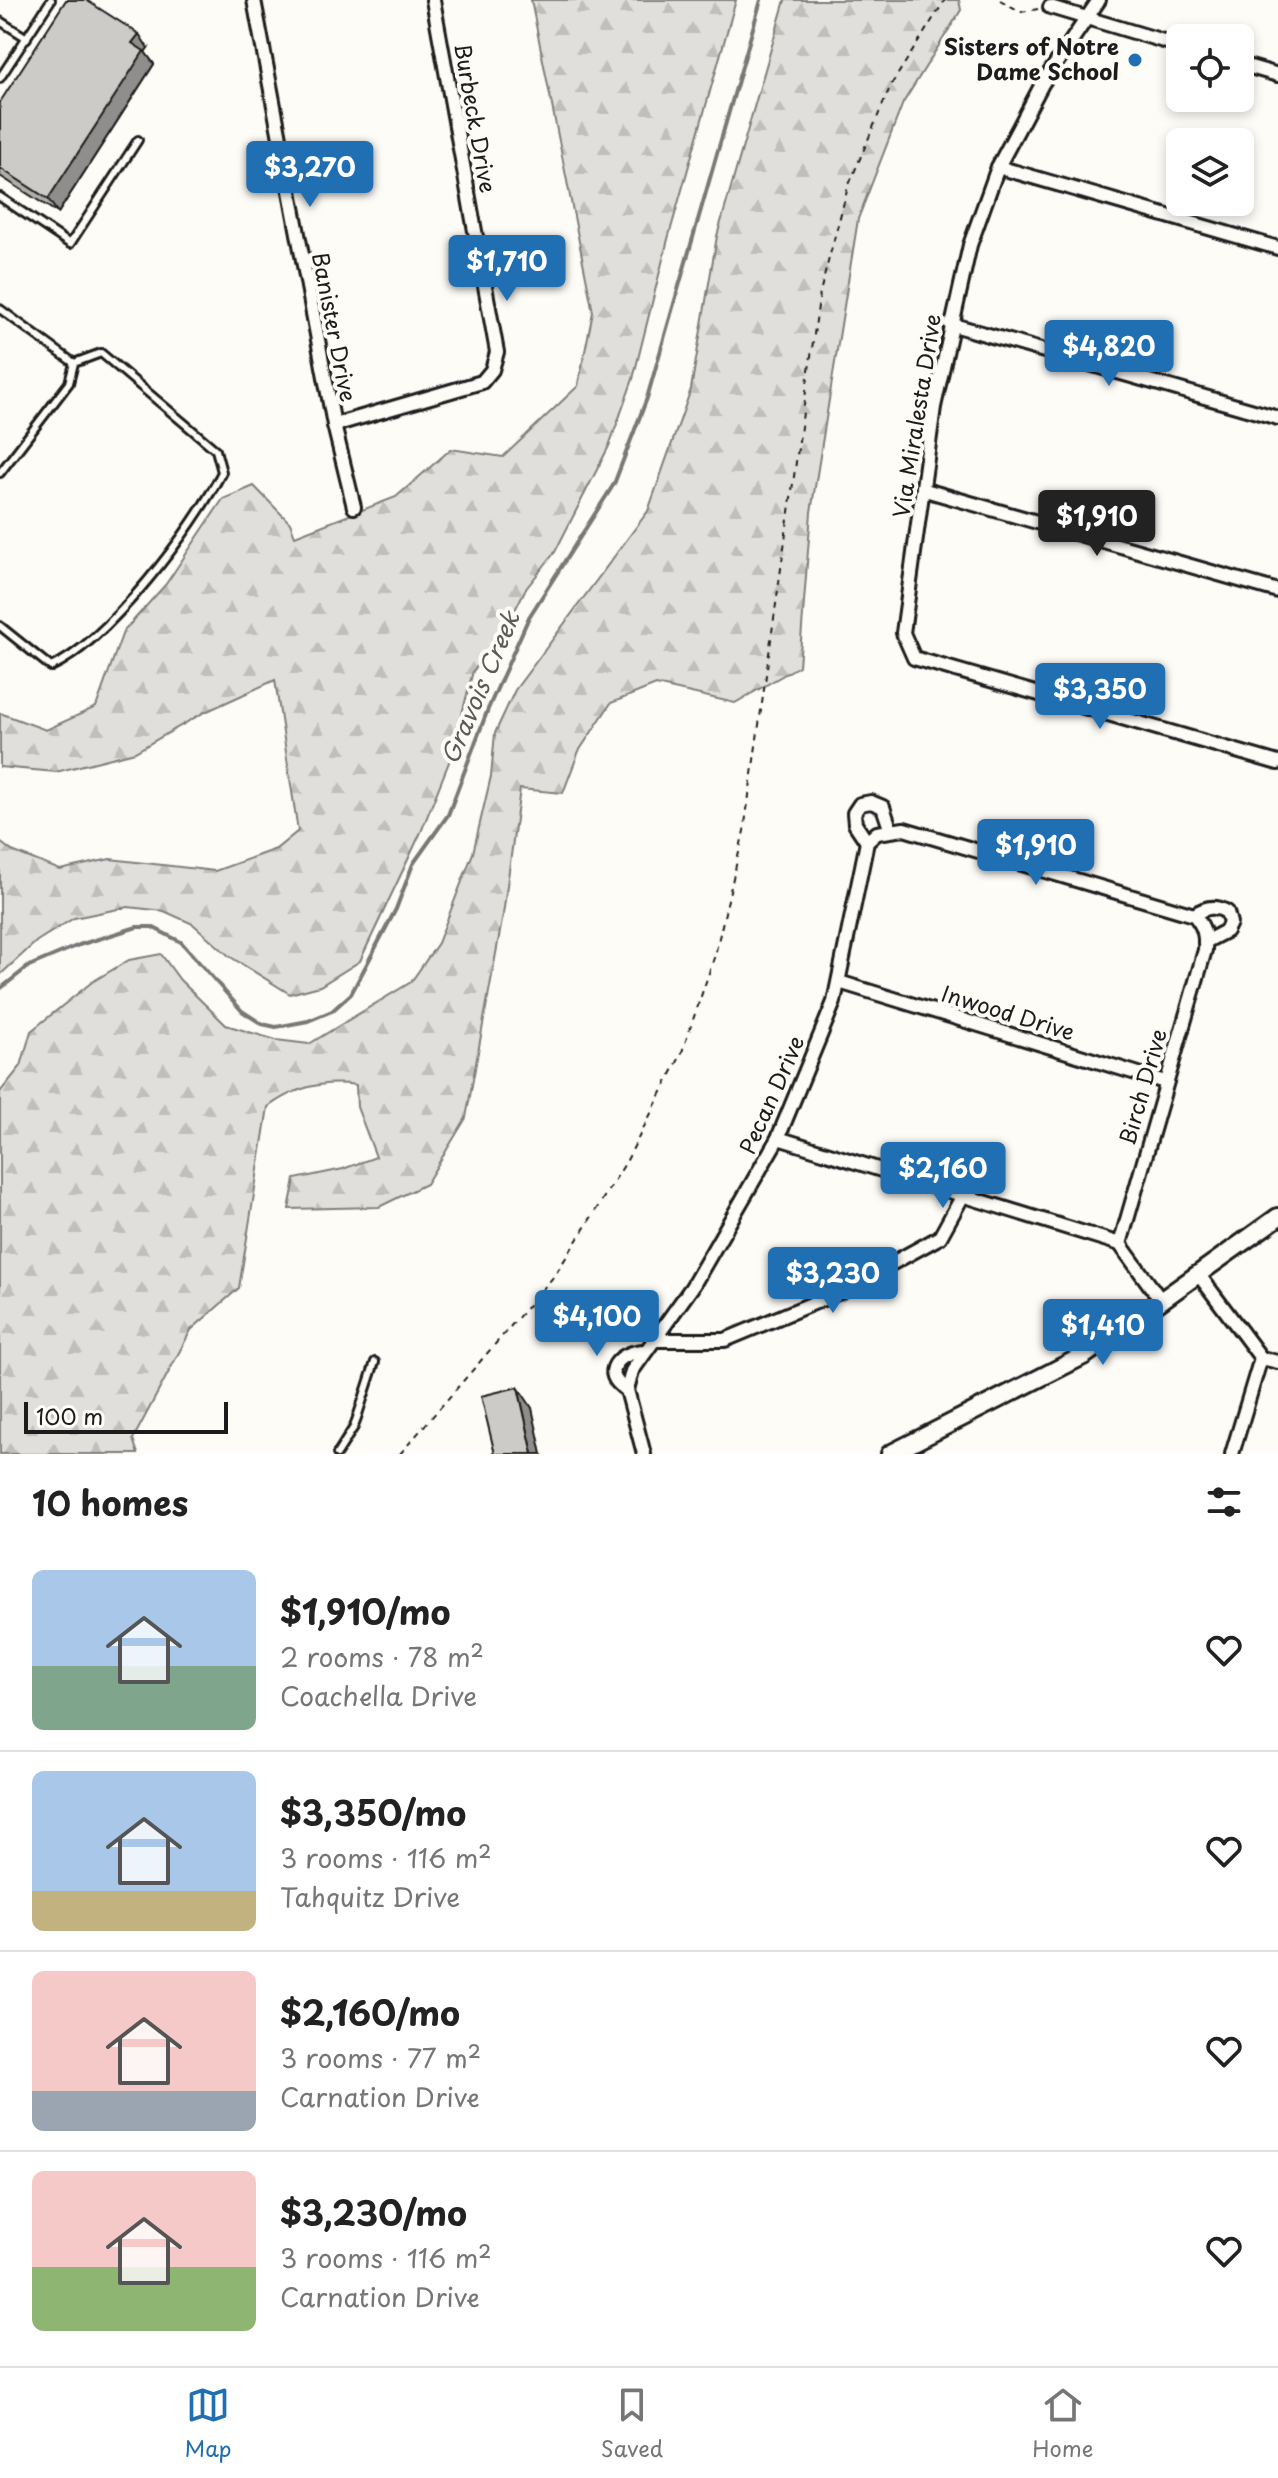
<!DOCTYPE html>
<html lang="en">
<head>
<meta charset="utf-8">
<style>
	body { margin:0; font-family:"Playpen Sans",sans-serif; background:#f6f6f6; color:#222; height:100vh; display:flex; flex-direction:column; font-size:30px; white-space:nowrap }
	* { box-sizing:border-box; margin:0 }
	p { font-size:26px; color:#767676 }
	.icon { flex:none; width:44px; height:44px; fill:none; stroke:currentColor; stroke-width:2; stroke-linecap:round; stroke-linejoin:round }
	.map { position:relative; height:1454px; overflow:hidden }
	.drawer { display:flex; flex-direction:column; background:#fff; flex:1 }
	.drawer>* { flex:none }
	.controls { position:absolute; left:1166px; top:24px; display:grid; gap:16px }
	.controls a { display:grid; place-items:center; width:88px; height:88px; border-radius:12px; background:#fff; box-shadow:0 4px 12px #0003; font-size:40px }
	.scale { position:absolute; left:24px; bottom:20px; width:204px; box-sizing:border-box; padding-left:8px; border:4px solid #1c1c1c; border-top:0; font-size:22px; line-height:28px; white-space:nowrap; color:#1c1c1c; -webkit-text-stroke:6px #fdfcf7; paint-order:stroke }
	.price { position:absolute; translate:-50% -68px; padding:0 18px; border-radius:8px; background:#1f6fb2; color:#fff; font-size:26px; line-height:52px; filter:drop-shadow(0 2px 4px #0008) }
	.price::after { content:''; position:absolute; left:50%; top:48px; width:24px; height:18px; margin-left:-12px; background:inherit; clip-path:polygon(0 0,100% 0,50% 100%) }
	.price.active { background:#222; color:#fff }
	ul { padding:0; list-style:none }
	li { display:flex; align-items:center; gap:24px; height:200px; padding:0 32px }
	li+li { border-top:2px solid #e0e0e0 }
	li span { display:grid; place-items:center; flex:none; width:224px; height:160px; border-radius:12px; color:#555 }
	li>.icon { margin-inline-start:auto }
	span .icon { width:96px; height:96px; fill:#fffc; stroke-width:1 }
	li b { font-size:34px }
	h2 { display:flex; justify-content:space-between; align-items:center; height:96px; padding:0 32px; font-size:34px }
	.tab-bar { display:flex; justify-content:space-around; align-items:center; height:112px; border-top:2px solid #e0e0e0; background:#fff; font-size:22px; color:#767676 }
	.tab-bar a { display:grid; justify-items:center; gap:4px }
	.tab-bar .active { color:#1f6fb2 }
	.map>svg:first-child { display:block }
	.forest { fill:url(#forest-firs); stroke:#7e7e7c; stroke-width:2 }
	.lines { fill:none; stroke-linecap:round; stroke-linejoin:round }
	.stream { stroke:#797876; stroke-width:4 }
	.service-casing { stroke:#1c1c1c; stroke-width:12 }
	.minor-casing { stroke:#1c1c1c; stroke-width:18 }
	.tertiary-casing { stroke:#1c1c1c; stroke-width:22 }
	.path { stroke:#1c1c1c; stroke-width:2; stroke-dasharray:6 6; stroke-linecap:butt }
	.service { stroke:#fdfcf7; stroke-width:6 }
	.minor { stroke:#fdfcf7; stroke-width:12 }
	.tertiary { stroke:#fdfcf7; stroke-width:16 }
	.wall { fill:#afafac; stroke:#1c1c1c; stroke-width:2 }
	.shaded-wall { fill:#8f8e8c; stroke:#1c1c1c; stroke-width:2 }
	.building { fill:#cccbc8; stroke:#1c1c1c; stroke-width:2 }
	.poi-dot { fill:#1f6fb2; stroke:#fdfcf7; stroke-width:3 }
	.labels { text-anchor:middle; stroke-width:8; stroke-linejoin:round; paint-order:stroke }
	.poi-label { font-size:22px; font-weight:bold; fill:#1c1c1c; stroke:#fdfcf7; text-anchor:end }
	.street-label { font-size:22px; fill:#1c1c1c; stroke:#fdfcf7 }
	.water-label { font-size:24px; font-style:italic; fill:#5a5a58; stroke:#fdfcf7 }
</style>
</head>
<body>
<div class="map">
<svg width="1278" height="1454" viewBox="0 0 1278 1454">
	<defs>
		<pattern id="forest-firs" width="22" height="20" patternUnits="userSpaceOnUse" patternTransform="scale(2)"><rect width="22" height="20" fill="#e0dfdb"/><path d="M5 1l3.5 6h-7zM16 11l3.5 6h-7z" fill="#c0bfbb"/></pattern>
	</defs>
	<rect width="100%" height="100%" fill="#fdfcf7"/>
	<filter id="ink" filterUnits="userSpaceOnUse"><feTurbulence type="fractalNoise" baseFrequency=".0125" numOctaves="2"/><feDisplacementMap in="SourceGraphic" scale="16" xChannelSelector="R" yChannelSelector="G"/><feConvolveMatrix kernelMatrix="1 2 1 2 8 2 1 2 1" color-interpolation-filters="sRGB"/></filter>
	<g filter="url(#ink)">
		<g class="forest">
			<path d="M531 0H736L668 239 633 379 609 446 555 552 525 590 502 636 473 671 451 757 421 832 360 961 320 986 290 994 229 956 193 924 164 911 128 907 74 918 37 941 0 975V842L12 851 60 870 110 859 215 871 276 849 298 831 275 680 203 713 135 752 56 772 0 767V713L46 730 96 707 123 632 166 584 223 499 254 486 290 523 295 536 396 497 451 449 503 457 578 386 593 312Z"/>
			<path d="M785 0H959L961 10 903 103 858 219 811 512 799 666 735 703 656 685 611 703 579 751 563 793 520 789 503 915 466 1118 426 1184 379 1207 289 1209 295 1179 343 1169 376 1157 357 1107 356 1085C323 1080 295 1087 268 1107L239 1288 191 1330 133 1439 138 1454H0V1092L21 1066 31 1031 92 982 129 960 161 954 180 980 226 1025 276 1040 309 1044 411 982 438 943 473 853 491 776 495 733 515 690 648 511 691 389 717 236Z"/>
		</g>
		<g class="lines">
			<path class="stream" d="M0 989 29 966 79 945 137 927H152L181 942 242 1011 262 1024 276 1027 308 1021 332 1011 351 994 396 909 413 864 448 815 488 709 529 617 614 484 647 398 761 0"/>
			<g class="service-casing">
				<g id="service">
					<path d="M0 21 27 38"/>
					<path d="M0 78 51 0"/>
					<path d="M0 197 70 244 138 140"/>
					<path d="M0 309 74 363 101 353 216 450 222 472C194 528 107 642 51 667L0 626"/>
					<path d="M0 473 69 383 74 363"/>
					<path d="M337 1454 354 1427 375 1362"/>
				</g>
			</g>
			<g class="minor-casing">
				<g id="minor">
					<path d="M254 0 334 425"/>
					<path d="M1099 0 1042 84 998 167 970 245 934 407 903 633 914 658 1278 763"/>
					<path d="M1050 7 1180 46"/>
					<path d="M1240 64 1278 75"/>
					<path d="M998 167 1278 248"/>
					<path d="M950 324 1278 418"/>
					<path d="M925 490 1278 591"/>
					<path d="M354 507 334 425 482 382 492 370 497 352 433 0"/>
					<path d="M867 842 855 824 854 813 860 804 871 802 883 807 890 828"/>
					<path d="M1194 915C1205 907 1215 905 1227 912L1230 923 1226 931 1205 942"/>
					<path d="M839 982 1165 1082"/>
					<path d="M778 1138 1120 1244 1162 1302"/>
					<path d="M1199 1275 1261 1358 1232 1454"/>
					<path d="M655 1340H725L840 1292 940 1237 962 1197"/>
					<path d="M1261 1358 1278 1362"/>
					<path d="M627 1390C598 1373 620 1351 645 1351"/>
					<path d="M644 1454 627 1390 632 1371 692 1287 778 1138 834 1002 867 842 877 833 904 829 1194 915C1204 926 1206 935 1205 950L1120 1244"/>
				</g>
			</g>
			<g class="tertiary-casing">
				<path id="tertiary" d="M890 1454 1085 1355 1278 1217"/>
			</g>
			<g class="path">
				<path d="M1000 0 1021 12 1038 9"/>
				<path d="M400 1454 555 1275 626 1162 681 1055 715 955 744 831 820 292 848 187 891 85 945 0"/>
			</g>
			<use href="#service" class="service"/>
			<use href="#minor" class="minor"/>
			<use href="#tertiary" class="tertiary"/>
		</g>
		<path class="wall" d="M148 48 145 52 154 64 58 213 0 176V102Z"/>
		<g class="shaded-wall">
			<path d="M139 34 148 48 145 52 154 64 58 213 48 199 132 43Z"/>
			<path d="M518 1387 532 1408 542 1454H533Z"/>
		</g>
		<g class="building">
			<path d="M66 0H86L139 34 132 43 144 51 48 199 0 168V102Z"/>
			<path d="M518 1387 533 1454H495L481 1396Z"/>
		</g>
	</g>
	<circle class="poi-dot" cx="1135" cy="60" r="8"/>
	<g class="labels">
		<g class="poi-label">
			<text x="1119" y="55">Sisters of Notre<tspan x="1119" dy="25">Dame School</tspan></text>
		</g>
		<g class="street-label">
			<text transform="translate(475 118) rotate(80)" y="8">Burbeck Drive</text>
			<text transform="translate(334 327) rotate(79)" y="8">Banister Drive</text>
			<text transform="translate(917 416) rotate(-81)" y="8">Via Miralesta Drive</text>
			<text transform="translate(1008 1013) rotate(17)" y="8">Inwood Drive</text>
			<text transform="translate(1143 1087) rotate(-74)" y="8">Birch Drive</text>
			<text transform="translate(772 1095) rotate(-66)" y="8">Pecan Drive</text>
		</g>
		<g class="water-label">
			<text transform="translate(481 688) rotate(-67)" y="8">Gravois Creek</text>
		</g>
	</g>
</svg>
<div class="controls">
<a><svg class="icon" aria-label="locate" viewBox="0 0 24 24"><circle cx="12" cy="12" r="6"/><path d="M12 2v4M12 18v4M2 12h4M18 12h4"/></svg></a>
<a><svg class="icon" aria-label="layers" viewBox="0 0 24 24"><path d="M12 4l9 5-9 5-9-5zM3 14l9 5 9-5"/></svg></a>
</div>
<div class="scale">100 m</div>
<b class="price" style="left:310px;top:209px">$3,270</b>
<b class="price" style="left:507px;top:303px">$1,710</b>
<b class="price" style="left:1109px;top:388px">$4,820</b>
<b class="price active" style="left:1097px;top:558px">$1,910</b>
<b class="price" style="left:1100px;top:731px">$3,350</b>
<b class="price" style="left:1036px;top:887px">$1,910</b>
<b class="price" style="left:943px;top:1210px">$2,160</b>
<b class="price" style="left:833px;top:1315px">$3,230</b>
<b class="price" style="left:597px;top:1358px">$4,100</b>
<b class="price" style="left:1103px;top:1367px">$1,410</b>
</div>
<section class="drawer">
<h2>10 homes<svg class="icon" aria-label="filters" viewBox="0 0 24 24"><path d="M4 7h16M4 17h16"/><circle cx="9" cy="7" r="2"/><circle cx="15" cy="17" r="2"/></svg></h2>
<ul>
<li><span style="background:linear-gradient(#a9c7e8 60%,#7fa58c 0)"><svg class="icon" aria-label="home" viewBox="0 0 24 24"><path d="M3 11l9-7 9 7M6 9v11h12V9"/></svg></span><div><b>$1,910/mo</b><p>2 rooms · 78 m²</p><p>Coachella Drive</p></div><svg class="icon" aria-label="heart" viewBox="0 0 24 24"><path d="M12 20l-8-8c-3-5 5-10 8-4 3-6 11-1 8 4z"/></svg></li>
<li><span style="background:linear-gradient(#a9c7e8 75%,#c2b280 0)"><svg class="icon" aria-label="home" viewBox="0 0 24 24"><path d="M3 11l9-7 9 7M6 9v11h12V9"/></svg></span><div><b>$3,350/mo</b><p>3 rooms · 116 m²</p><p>Tahquitz Drive</p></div><svg class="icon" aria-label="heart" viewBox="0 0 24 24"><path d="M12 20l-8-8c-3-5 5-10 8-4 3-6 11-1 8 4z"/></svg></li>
<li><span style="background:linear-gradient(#f6c9c9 75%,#9aa5b1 0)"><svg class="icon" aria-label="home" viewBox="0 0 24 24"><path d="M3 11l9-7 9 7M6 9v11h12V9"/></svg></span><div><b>$2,160/mo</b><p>3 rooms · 77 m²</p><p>Carnation Drive</p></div><svg class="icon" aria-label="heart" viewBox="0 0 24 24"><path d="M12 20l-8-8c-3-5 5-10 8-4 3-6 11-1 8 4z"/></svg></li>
<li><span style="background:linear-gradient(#f6c9c9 60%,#8fb573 0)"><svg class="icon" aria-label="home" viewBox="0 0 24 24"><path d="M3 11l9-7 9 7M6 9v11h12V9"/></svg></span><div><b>$3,230/mo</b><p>3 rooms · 116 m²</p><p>Carnation Drive</p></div><svg class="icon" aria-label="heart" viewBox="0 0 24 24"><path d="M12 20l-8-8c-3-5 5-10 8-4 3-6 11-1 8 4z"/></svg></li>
</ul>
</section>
<nav class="tab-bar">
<a class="active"><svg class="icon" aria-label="map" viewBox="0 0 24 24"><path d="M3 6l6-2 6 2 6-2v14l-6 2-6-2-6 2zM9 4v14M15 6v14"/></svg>Map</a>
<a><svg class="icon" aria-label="saved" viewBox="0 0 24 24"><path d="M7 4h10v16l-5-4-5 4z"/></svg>Saved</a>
<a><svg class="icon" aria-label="home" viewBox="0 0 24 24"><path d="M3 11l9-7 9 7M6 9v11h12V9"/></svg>Home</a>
</nav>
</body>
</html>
